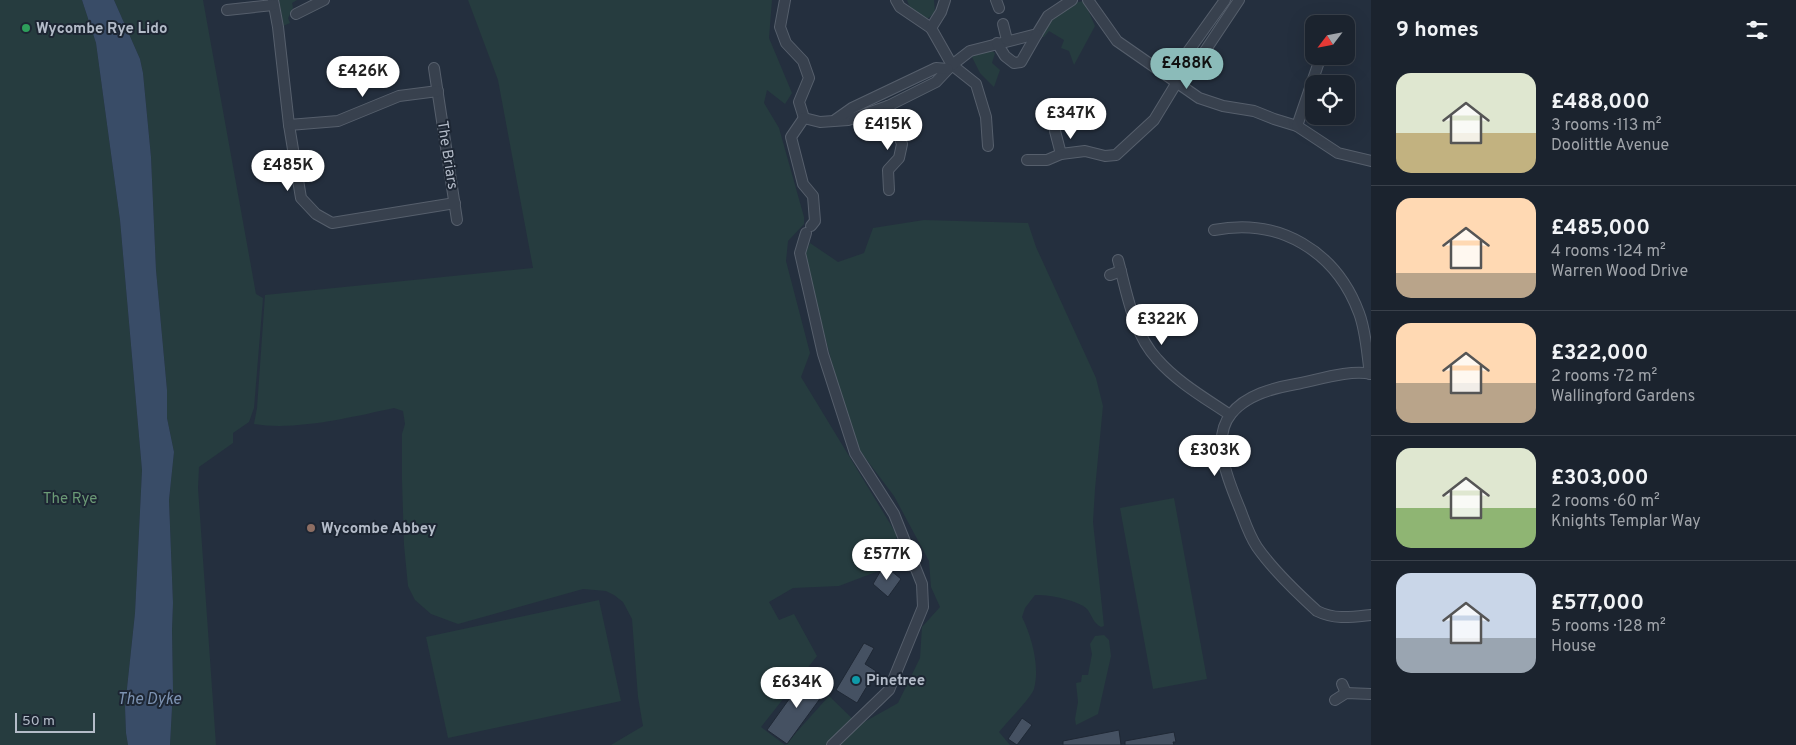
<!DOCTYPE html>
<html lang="en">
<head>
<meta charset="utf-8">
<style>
	body { margin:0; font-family:Overpass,sans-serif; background:#242b36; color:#f1f3f6; height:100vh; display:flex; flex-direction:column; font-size:19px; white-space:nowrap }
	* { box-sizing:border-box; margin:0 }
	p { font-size:16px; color:#a0a4aa }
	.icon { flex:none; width:28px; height:28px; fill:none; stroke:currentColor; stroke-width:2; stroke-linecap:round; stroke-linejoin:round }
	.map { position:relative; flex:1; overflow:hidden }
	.details { display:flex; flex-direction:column; background:#1b232e; width:425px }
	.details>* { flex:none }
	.needle { width:32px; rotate:238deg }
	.fabs { position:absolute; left:1305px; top:15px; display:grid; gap:10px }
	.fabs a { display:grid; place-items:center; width:50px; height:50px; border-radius:10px; background:#1b232e; box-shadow:0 5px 20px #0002,0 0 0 1px #39404a; font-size:25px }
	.scale { position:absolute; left:15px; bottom:12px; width:80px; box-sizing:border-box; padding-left:5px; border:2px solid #b4bcc9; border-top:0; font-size:14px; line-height:18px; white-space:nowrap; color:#b4bcc9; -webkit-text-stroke:4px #1d2633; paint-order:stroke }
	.price { position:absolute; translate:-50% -42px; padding:0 11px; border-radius:18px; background:#fff; color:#222; font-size:16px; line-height:32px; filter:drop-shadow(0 1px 2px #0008) }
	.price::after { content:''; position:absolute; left:50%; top:30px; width:15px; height:11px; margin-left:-8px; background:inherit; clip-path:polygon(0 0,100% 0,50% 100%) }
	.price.on { background:#8bbbb9; color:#111 }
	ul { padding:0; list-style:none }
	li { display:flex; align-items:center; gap:15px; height:125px; padding:0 25px }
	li+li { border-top:1px solid #39404a }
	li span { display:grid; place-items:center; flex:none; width:140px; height:100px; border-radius:15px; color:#555 }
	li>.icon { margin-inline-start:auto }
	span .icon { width:60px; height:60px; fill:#fffc; stroke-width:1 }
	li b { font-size:21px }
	h2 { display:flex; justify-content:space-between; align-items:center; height:60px; padding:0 25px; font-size:21px }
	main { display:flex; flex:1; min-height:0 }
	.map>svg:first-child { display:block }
	.green { fill:#263c3f }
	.water { fill:#394c67 }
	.building { fill:#455162; stroke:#1f2835 }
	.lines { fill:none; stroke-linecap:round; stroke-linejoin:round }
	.minor-casing { stroke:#565f6c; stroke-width:12 }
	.minor { stroke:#38414e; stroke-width:10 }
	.leisure-dot { fill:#2e9e5b; stroke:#1d2633; stroke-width:2 }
	.education-dot { fill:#8d6e63; stroke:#1d2633; stroke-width:2 }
	.culture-dot { fill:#0f9aa8; stroke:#1d2633; stroke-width:2 }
	.labels { text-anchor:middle; stroke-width:4; stroke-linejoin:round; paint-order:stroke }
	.poi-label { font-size:15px; font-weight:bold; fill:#b4bcc9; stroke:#1d2633; text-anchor:start }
	.street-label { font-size:15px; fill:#b4bcc9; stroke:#1d2633 }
	.park-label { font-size:15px; fill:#6b9a76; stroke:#1d2633 }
	.water-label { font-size:16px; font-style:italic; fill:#7c92b1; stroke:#1d2633 }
</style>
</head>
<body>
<main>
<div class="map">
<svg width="1371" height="745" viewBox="0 0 1371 745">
	<rect width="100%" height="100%" fill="#242f3e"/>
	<g class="green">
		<path d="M0 0H82L96 43 120 220 142 470 135 613 125 707 126 733 128 745H0Z"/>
		<path d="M114 0H203L256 294 263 298 254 408 249 422 233 433V443L199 467 198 488 216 745H170L173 689 172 630 173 603 169 500 174 452 167 418V390L156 270 151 157 143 73 140 59Z"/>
		<path d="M279 0H297L292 3 293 8 288 18 290 23 283 26Z"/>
		<path d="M468 0H772L769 38 792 93 785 104 767 90 764 103 779 128 804 217V224L788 241 786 261 810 353 801 377 897 535 889 567 839 586 793 588 769 602 779 620 794 614 817 656 761 727 785 745 829 696 859 725 898 703 920 658 922 627 940 607 931 587 929 561 894 496 857 447 837 382 804 257 810 243 838 262 864 253 873 228 924 220 1028 223 1036 247 1096 378 1103 406 1095 489 1093 522 1104 626 1101 627C1093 623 1092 615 1087 609 1079 600 1046 594 1035 595L1025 608 1022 617C1032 637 1040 667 1034 689 1031 698 1006 723 999 732L1010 745H611L643 726 638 697 632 619 623 602 614 595 606 591 583 589 458 624 431 614 415 600 408 586 404 545 402 480V434L405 424 403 411 394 408C352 417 296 431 254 424L257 408 265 295 533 268 498 80Z"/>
		<path d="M907 0H934L935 13 927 19C918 18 909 8 907 0Z"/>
		<path d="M1084 1 1095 26 1074 65 1069 51 1061 48 1064 40 1049 31 1044 37 1040 35C1050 22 1066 3 1084 1Z"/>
		<path d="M989 49 995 53 992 63 1000 70 994 87 980 73 971 55Z"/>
		<path d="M1174 498 1207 679 1153 689 1120 508Z"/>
		<path d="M599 600 621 701 448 738 426 637Z"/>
		<path d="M1104 635 1109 640 1111 656 1098 714 1076 725 1075 719 1078 702 1076 683 1081 682 1082 675H1088L1092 654 1090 644 1095 636Z"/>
	</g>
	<path class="water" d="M82 0H114L140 59 143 73 151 157 156 270 167 390V418L174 452 169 500 173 603 172 630 173 689 170 745H128L126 733 125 707 135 613 142 470 120 220 96 43Z"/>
	<g class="building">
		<path d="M884 565 901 579 888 597 873 584Z"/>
		<path d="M864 643 874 648 865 664 876 671 857 703 836 690Z"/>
		<path d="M807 674 827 689 787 744 767 730Z"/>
		<path d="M1022 718 1032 725 1017 745 1008 739Z"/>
		<path d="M1119 730 1121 745H1063V741Z"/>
		<path d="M1174 732 1176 742H1173L1174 745H1125V741Z"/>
	</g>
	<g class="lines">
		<g class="minor-casing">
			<g id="minor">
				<path d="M273 0 278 27 289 125 301 198 316 214 332 223 455 203"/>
				<path d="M785 0 780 27 786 43 803 61 809 78 799 102 804 118 820 122 848 120 888 106 936 82 952 65 976 84 986 117 988 146"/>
				<path d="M896 0 900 7 931 28"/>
				<path d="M945 0 941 12 931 28 952 65 970 51 1037 34 1048 16 1072 0"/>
				<path d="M996 0 999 8"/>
				<path d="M1088 0 1117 41 1199 98 1223 106 1254 111 1274 119 1297 126 1338 153 1371 161"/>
				<path d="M227 10 273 5"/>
				<path d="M296 14 324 0"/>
				<path d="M1003 24 1007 40"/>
				<path d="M997 43 1005 56 1014 63 1021 62 1037 34"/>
				<path d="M434 68 457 220"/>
				<path d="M1185 69 1199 60 1239 0"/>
				<path d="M888 106 902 144 899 158 888 170 889 190"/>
				<path d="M804 118 791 137 803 184 813 196 815 221 811 226"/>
				<path d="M835 120 852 108 936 68 948 69"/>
				<path d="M289 125 338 121 399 96 438 91"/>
				<path d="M1297 126 1321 56"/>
				<path d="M1055 131 1061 154"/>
				<path d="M1027 160H1047L1061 154 1085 151 1105 156 1116 155 1154 120 1185 69 1182 60 1225 0"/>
				<path d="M1214 230C1279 217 1336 251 1359 313 1366 331 1367 354 1370 374"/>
				<path d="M806 233 800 253 823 354 855 453 894 514 922 584 923 607 889 690 832 745"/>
				<path d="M1118 260C1127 293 1133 333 1157 359 1177 382 1205 398 1230 415"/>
				<path d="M1110 275 1121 271"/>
				<path d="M1371 374C1351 369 1317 380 1296 384 1273 388 1246 395 1231 414 1210 440 1229 482 1240 509 1245 522 1249 535 1257 547 1273 570 1296 592 1317 611 1335 620 1352 617 1371 615"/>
				<path d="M1342 684 1346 693"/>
				<path d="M1335 700 1346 693 1371 694"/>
			</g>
		</g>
		<use href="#minor" class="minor"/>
	</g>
	<circle class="leisure-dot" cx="26" cy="28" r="5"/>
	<circle class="education-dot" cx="311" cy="528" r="5"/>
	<circle class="culture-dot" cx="856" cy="680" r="5"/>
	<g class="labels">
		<g class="poi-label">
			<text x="36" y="33">Wycombe Rye Lido</text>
			<text x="321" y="533">Wycombe Abbey</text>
			<text x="866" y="685">Pinetree</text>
		</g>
		<g class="street-label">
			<text transform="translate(448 155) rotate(81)" y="5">The Briars</text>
		</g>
		<g class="park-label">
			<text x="70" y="503">The Rye</text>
		</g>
		<g class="water-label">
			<text x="149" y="704">The Dyke</text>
		</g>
	</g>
</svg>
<div class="fabs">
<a><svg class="needle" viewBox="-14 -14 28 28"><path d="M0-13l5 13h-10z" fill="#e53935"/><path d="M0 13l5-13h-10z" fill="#a0a4aa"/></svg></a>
<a><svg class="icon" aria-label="locate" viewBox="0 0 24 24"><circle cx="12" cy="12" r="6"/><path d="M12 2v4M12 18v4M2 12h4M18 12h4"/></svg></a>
</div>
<div class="scale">50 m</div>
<b class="price on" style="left:1187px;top:90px">£488K</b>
<b class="price" style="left:363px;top:98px">£426K</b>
<b class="price" style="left:1071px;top:140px">£347K</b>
<b class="price" style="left:888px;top:151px">£415K</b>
<b class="price" style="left:288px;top:192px">£485K</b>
<b class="price" style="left:1162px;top:346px">£322K</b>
<b class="price" style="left:1215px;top:477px">£303K</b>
<b class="price" style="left:887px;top:581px">£577K</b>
<b class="price" style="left:797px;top:709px">£634K</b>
</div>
<section class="details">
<h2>9 homes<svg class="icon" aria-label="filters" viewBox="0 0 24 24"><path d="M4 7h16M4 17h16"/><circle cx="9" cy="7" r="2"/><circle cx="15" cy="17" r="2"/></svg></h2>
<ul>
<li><span style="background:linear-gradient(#dfe7d0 60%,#c2b280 0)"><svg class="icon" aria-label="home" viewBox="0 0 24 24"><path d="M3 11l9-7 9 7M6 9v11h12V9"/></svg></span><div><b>£488,000</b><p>3 rooms · 113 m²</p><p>Doolittle Avenue</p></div></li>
<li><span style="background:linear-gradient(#ffd9b3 75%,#b9a48a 0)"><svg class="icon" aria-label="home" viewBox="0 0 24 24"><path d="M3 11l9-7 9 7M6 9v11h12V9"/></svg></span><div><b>£485,000</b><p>4 rooms · 124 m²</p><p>Warren Wood Drive</p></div></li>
<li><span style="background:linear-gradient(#ffd9b3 60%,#b9a48a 0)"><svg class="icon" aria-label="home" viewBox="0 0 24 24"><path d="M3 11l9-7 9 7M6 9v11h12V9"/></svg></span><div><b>£322,000</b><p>2 rooms · 72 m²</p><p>Wallingford Gardens</p></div></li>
<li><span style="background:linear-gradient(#dfe7d0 60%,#8fb573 0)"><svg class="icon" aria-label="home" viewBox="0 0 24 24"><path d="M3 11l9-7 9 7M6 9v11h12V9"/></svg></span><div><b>£303,000</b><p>2 rooms · 60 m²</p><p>Knights Templar Way</p></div></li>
<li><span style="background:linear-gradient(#c9d6e8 65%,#9aa5b1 0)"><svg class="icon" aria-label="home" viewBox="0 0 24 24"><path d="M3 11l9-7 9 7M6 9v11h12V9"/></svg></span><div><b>£577,000</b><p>5 rooms · 128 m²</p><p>House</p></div></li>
</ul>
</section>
</main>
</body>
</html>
